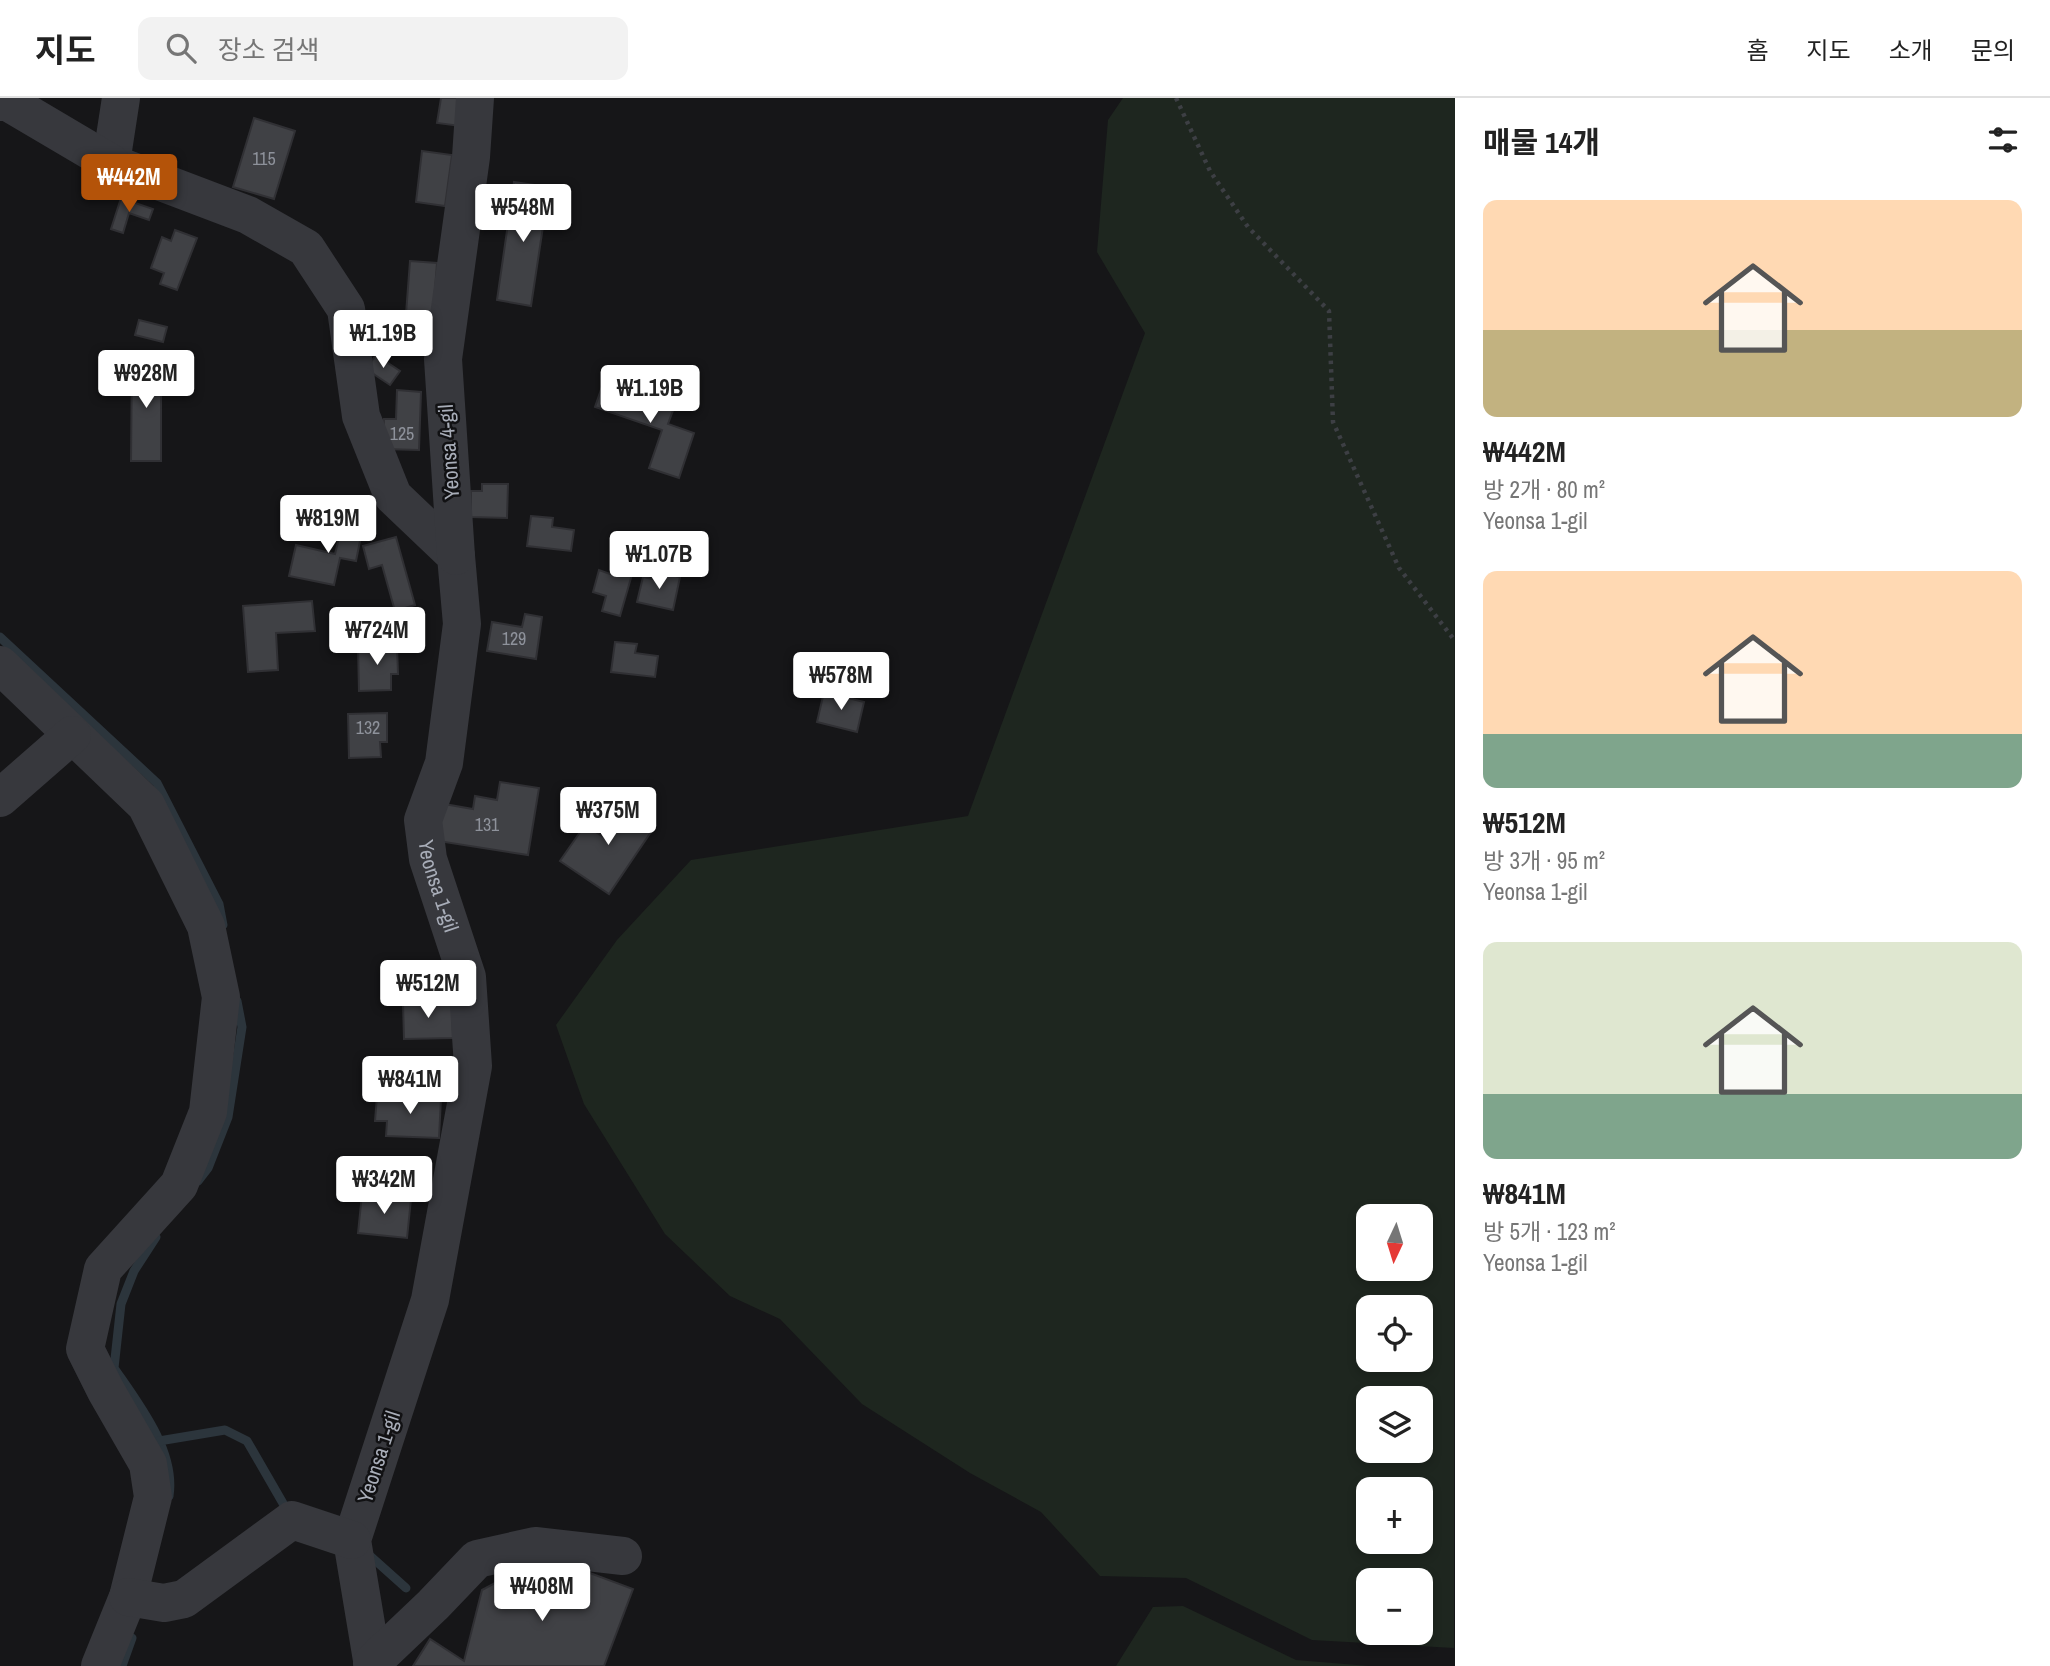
<!DOCTYPE html>
<html lang="ko">
<head>
<meta charset="utf-8">
<style>
	body { margin:0; font-family:"Archivo Narrow","Noto Sans KR",sans-serif; background:#f2f2f2; color:#222; height:100vh; display:flex; flex-direction:column; font-size:26px; white-space:nowrap }
	* { box-sizing:border-box; margin:0 }
	p { font-size:23px; color:#767676 }
	.icon { flex:none; width:38px; height:38px; fill:none; stroke:currentColor; stroke-width:2; stroke-linecap:round; stroke-linejoin:round }
	.map { position:relative; flex:1; overflow:hidden }
	.details { display:flex; flex-direction:column; background:#fff; width:595px }
	.details>* { flex:none }
	.needle { width:46px; rotate:184deg }
	.controls { position:absolute; left:1356px; top:1106px; display:grid; gap:14px }
	.controls a { display:grid; place-items:center; width:77px; height:77px; border-radius:14px; background:#fff; box-shadow:0 4px 10px #0003; font-size:35px }
	.price { position:absolute; translate:-50% -60px; padding:0 16px; border-radius:7px; background:#fff; color:#222; font-size:23px; line-height:46px; filter:drop-shadow(0 2px 4px #0008) }
	.price::after { content:''; position:absolute; left:50%; top:42px; width:21px; height:16px; margin-left:-10px; background:inherit; clip-path:polygon(0 0,100% 0,50% 100%) }
	.price.current { background:#b45309; color:#fff }
	ul { padding:0; list-style:none }
	li { display:grid; align-content:center; gap:14px; height:371px; padding:0 28px }
	li span { display:grid; place-items:center; height:217px; border-radius:14px; color:#555 }
	li>.icon { margin-inline-start:auto }
	span .icon { width:126px; height:126px; fill:#fffc; stroke-width:1 }
	li b { font-size:30px }
	h2 { display:flex; justify-content:space-between; align-items:center; height:84px; padding:0 28px; font-size:30px }
	header { display:flex; align-items:center; gap:42px; box-sizing:border-box; height:98px; padding:0 35px; background:#fff; border-bottom:2px solid #e0e0e0 }
	header strong { font-size:33px }
	nav { display:flex; gap:38px; margin-inline-start:auto; font-size:24px }
	.search { width:490px; height:63px; background:#f2f2f2; display:flex; align-items:center; gap:18px; box-sizing:border-box; padding:0 24px; border-radius:14px; color:#767676; font-size:26px }
	main { display:flex; flex:1; min-height:0 }
	.map>svg:first-child { display:block }
	.green { fill:#1e261f; fill-rule:evenodd }
	.lines { fill:none; stroke-linecap:round; stroke-linejoin:round }
	.stream { stroke:#2c353c; stroke-width:9 }
	.building { fill:#404145; stroke:#303034; stroke-width:2 }
	.path { stroke:#3d3f44; stroke-width:4.5; stroke-dasharray:3.5 5; stroke-linecap:butt }
	.minor { stroke:#37383d; stroke-width:38 }
	.labels { text-anchor:middle; stroke-width:5; stroke-linejoin:round; paint-order:stroke }
	.number-label { font-size:18px; fill:#8e929b }
	.street-label { font-size:21px; fill:#a8adb8; stroke:#111113 }
</style>
</head>
<body>
<header>
<strong>지도</strong>
<div class="search"><svg class="icon" aria-label="search" viewBox="0 0 24 24"><circle cx="10" cy="10" r="6"/><path d="M15 15l6 6"/></svg>장소 검색</div>
<nav><a>홈</a><a>지도</a><a>소개</a><a>문의</a></nav>
</header>
<main>
<div class="map">
<svg width="1455" height="1568" viewBox="0 0 1455 1568">
	<rect width="100%" height="100%" fill="#161618"/>
	<g class="green">
		<path d="M1123 0H1455L1454 1550 1312 1542 1186 1480 1100 1478 1041 1414 970 1375 862 1306 780 1221 730 1198 665 1136 584 1006 556 927 617 842 691 762 968 718 1145 235 1097 154 1108 22ZM1368 1118H1421V1171H1368ZM1368 1209H1421V1262H1368ZM1368 1300H1421V1353H1368ZM1368 1391H1421V1444H1368ZM1368 1482H1421V1535H1368Z"/>
		<path d="M1183 1508 1296 1562 1369 1568H1116L1153 1509Z"/>
	</g>
	<g class="lines">
		<g class="stream">
			<path d="M0 539 157 685 219 806 223 827"/>
			<path d="M198 1083 208 1070 228 1019 242 929 237 903"/>
			<path d="M156 1139 134 1173 121 1206 114 1270C138 1305 176 1353 169 1398"/>
			<path d="M159 1343 225 1332 247 1343 288 1414"/>
			<path d="M368 1456 406 1490"/>
			<path d="M122 1568 132 1540"/>
		</g>
	</g>
	<g class="building">
		<path d="M441 0H464L460 28 437 25Z"/>
		<path d="M254 20 295 33 274 101 233 89Z"/>
		<path d="M422 53 452 57 445 108 416 104Z"/>
		<path d="M514 84 549 89 531 208 497 202Z"/>
		<path d="M121 100 153 111 149 122 129 115 123 135 111 131Z"/>
		<path d="M175 132 197 140 177 192 160 186 164 175 151 170 162 139 171 143Z"/>
		<path d="M410 163 437 165 433 218 406 216Z"/>
		<path d="M139 222 167 229 163 244 135 237Z"/>
		<path d="M376 257 400 273 390 287 366 271Z"/>
		<path d="M132 260H161V363H131Z"/>
		<path d="M604 283 675 307 668 326 694 335 679 380 649 370 662 332 595 309Z"/>
		<path d="M397 292 421 294 419 352 383 351 384 321H396Z"/>
		<path d="M482 386H508L507 420 471 419V393H482Z"/>
		<path d="M531 418 553 420 552 429 574 432 571 453 527 448Z"/>
		<path d="M344 419 364 423 356 463 340 460 334 487 289 478 296 447 335 456Z"/>
		<path d="M396 439 415 507 395 513 382 467 369 471 363 448Z"/>
		<path d="M615 459 635 466 620 518 602 513 606 498 593 494 599 472 610 476Z"/>
		<path d="M655 473 680 479 673 512 637 504 643 479 653 481Z"/>
		<path d="M312 503 315 533 276 535 278 572 248 574 243 508Z"/>
		<path d="M525 516 542 519 536 561 487 553 492 524 522 529Z"/>
		<path d="M615 544 637 546 635 555 658 558 655 579 611 574Z"/>
		<path d="M358 548H397L398 576H391V592L359 593Z"/>
		<path d="M824 594 864 604 857 634 817 624Z"/>
		<path d="M387 615V644H380L381 659 349 660 348 616Z"/>
		<path d="M500 684 539 690 528 757 438 743 444 706 473 711 475 698 497 702Z"/>
		<path d="M610 698 655 728 609 796 560 763 585 727 605 740 615 726 599 715Z"/>
		<path d="M452 904 453 940 404 941 403 905Z"/>
		<path d="M377 998 441 1000 439 1040 386 1038 387 1023H375Z"/>
		<path d="M362 1096 411 1101 407 1140 358 1135Z"/>
		<path d="M555 1462 633 1491 604 1568H413L430 1541 464 1563 482 1492 506 1479 543 1492Z"/>
	</g>
	<g class="lines">
		<path class="path" d="M1176 0 1210 73 1248 129 1329 213 1333 324 1399 470 1455 543"/>
		<g class="minor">
			<path id="s1" d="M121 0 111 65 248 117 306 150 346 211 361 318 393 398 456 458 462 526 444 665 423 722 428 761 467 879 473 968 430 1202 352 1442 373 1568"/>
			<path d="M0 4 6 3 111 65"/>
			<path d="M456 458 443 261 471 59 475 0"/>
			<path d="M0 567 146 707 206 828 221 899 208 1014 179 1087 103 1171 85 1251 106 1293 148 1366 153 1399 128 1499 100 1568"/>
			<path d="M0 700 72 637"/>
			<path d="M128 1499 164 1505 184 1501 292 1422 352 1442"/>
			<path d="M372 1565 433 1507 477 1461 535 1448 623 1458"/>
		</g>
	</g>
	<g class="labels">
		<g class="number-label">
			<text x="264" y="67">115</text>
			<text x="402" y="342">125</text>
			<text x="514" y="547">129</text>
			<text x="368" y="636">132</text>
			<text x="487" y="733">131</text>
		</g>
		<g class="street-label">
			<text transform="translate(449 354) rotate(-94)" y="7">Yeonsa 4-gil</text>
			<text dy="7" stroke="none"><textPath href="#s1" startOffset="970">Yeonsa 1-gil</textPath></text>
			<text transform="translate(379 1359) rotate(-72)" y="7">Yeonsa 1-gil</text>
		</g>
	</g>
</svg>
<div class="controls">
<a><svg class="needle" viewBox="-14 -14 28 28"><path d="M0-13l5 13h-10z" fill="#e53935"/><path d="M0 13l5-13h-10z" fill="#767676"/></svg></a>
<a><svg class="icon" aria-label="locate" viewBox="0 0 24 24"><circle cx="12" cy="12" r="6"/><path d="M12 2v4M12 18v4M2 12h4M18 12h4"/></svg></a>
<a><svg class="icon" aria-label="layers" viewBox="0 0 24 24"><path d="M12 4l9 5-9 5-9-5zM3 14l9 5 9-5"/></svg></a>
<a>+</a>
<a>−</a>
</div>
<b class="price current" style="left:129px;top:116px">₩442M</b>
<b class="price" style="left:523px;top:146px">₩548M</b>
<b class="price" style="left:383px;top:272px">₩1.19B</b>
<b class="price" style="left:146px;top:312px">₩928M</b>
<b class="price" style="left:650px;top:327px">₩1.19B</b>
<b class="price" style="left:328px;top:457px">₩819M</b>
<b class="price" style="left:659px;top:493px">₩1.07B</b>
<b class="price" style="left:377px;top:569px">₩724M</b>
<b class="price" style="left:841px;top:614px">₩578M</b>
<b class="price" style="left:608px;top:749px">₩375M</b>
<b class="price" style="left:428px;top:922px">₩512M</b>
<b class="price" style="left:410px;top:1018px">₩841M</b>
<b class="price" style="left:384px;top:1118px">₩342M</b>
<b class="price" style="left:542px;top:1525px">₩408M</b>
</div>
<section class="details">
<h2>매물 14개<svg class="icon" aria-label="filters" viewBox="0 0 24 24"><path d="M4 7h16M4 17h16"/><circle cx="9" cy="7" r="2"/><circle cx="15" cy="17" r="2"/></svg></h2>
<ul>
<li><span style="background:linear-gradient(#ffd9b3 60%,#c2b280 0)"><svg class="icon" aria-label="home" viewBox="0 0 24 24"><path d="M3 11l9-7 9 7M6 9v11h12V9"/></svg></span><div><b>₩442M</b><p>방 2개 · 80 m²</p><p>Yeonsa 1-gil</p></div></li>
<li><span style="background:linear-gradient(#ffd9b3 75%,#7fa58c 0)"><svg class="icon" aria-label="home" viewBox="0 0 24 24"><path d="M3 11l9-7 9 7M6 9v11h12V9"/></svg></span><div><b>₩512M</b><p>방 3개 · 95 m²</p><p>Yeonsa 1-gil</p></div></li>
<li><span style="background:linear-gradient(#dfe7d0 70%,#7fa58c 0)"><svg class="icon" aria-label="home" viewBox="0 0 24 24"><path d="M3 11l9-7 9 7M6 9v11h12V9"/></svg></span><div><b>₩841M</b><p>방 5개 · 123 m²</p><p>Yeonsa 1-gil</p></div></li>
</ul>
</section>
</main>
</body>
</html>
